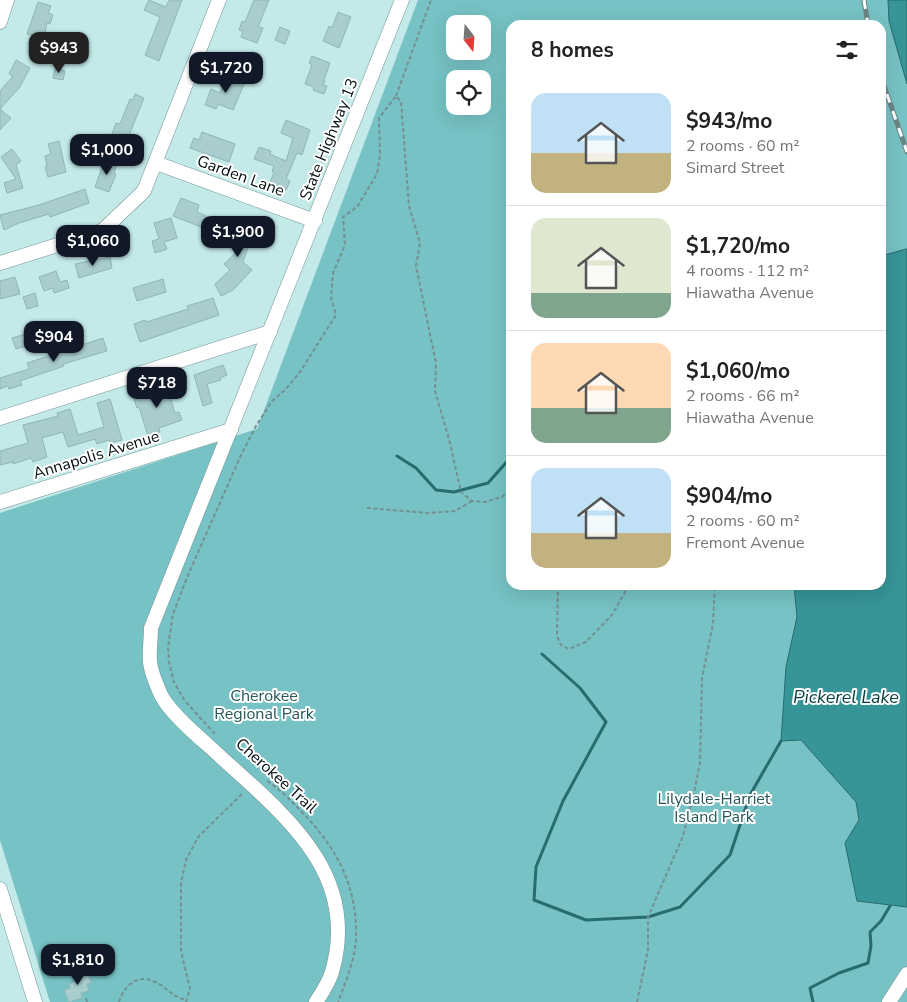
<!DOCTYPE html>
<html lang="en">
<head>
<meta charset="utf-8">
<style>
	body { margin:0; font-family:"Nunito Sans",sans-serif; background:#f6f6f6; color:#222; height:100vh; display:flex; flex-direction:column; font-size:19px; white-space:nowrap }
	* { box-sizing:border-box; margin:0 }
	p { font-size:16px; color:#767676 }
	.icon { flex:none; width:28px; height:28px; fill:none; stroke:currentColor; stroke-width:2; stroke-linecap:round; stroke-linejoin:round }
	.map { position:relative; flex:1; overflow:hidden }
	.side { position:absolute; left:506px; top:20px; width:380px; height:570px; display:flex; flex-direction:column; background:#fff; border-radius:15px; box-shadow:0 5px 20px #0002 }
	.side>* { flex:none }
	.needle { width:32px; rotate:163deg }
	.buttons { position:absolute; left:446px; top:15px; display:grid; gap:10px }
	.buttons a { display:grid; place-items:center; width:45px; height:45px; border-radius:10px; background:#fff; box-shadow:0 5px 20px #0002; font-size:25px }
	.price { position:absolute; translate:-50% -42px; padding:0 11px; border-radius:10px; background:#111827; color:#fff; font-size:16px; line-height:32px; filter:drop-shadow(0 1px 2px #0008) }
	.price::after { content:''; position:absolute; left:50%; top:30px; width:15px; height:11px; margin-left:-8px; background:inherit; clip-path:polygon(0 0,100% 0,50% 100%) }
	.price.on { background:#222; color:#fff }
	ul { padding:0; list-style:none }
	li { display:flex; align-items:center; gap:15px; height:125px; padding:0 25px }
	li+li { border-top:1px solid #e0e0e0 }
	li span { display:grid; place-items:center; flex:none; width:140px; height:100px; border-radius:15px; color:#555 }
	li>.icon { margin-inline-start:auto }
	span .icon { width:60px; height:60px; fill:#fffc; stroke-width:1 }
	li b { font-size:21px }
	h2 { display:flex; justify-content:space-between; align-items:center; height:60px; padding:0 25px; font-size:21px }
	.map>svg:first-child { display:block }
	.green { fill:#76c2c4; fill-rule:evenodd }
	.water { fill:#379497; stroke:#276c6e }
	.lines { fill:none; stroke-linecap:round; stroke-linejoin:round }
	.stream { stroke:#276c6e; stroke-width:3 }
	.building { fill:#a9cdce; stroke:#91b5b6 }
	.minor-casing { stroke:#739697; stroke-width:15 }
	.path { stroke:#749090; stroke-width:2; stroke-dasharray:4 2.5; stroke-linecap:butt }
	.minor { stroke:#fff; stroke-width:14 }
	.rail-casing { stroke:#6b8586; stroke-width:5 }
	.rail { stroke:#fff; stroke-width:3; stroke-dasharray:9; stroke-linecap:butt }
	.labels { text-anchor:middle; stroke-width:4; stroke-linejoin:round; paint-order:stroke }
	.street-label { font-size:16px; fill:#030f10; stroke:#fff }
	.park-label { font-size:16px; fill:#24585a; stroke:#fff }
	.water-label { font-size:18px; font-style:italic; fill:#033f40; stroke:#fff }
</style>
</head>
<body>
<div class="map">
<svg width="907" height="1002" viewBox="0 0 907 1002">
	<rect width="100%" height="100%" fill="#c3e9e9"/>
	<path class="green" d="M418 0H907V1002H50L0 840V513L257 429ZM455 24H482V51H455ZM511 25H881V585H511ZM455 79H482V106H455Z"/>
	<g class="water">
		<path d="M888 0H907V84L889 21Z"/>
		<path d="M906 249H907V907L857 901 845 843 859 820 856 802 801 740 781 741 786 667 797 617 794 585H881V256Z"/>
	</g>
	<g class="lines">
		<g class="stream">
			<path d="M397 456 416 468 436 490 454 492 488 483 511 457"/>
			<path d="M542 654 580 688 606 722 563 801 536 867 534 900 586 920 648 917 680 907 730 855 750 795 781 741"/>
			<path d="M813 1002 810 988 839 973 868 963 871 946 870 932 881 921 890 906"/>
		</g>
	</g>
	<g class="building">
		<path d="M149 0 166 7 169 0H182L159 61 145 55 160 17 144 10Z"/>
		<path d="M254 0H269L258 27 263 28 257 43 241 37 243 31 239 30 242 21 245 22Z"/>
		<path d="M38 2 51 6 48 13 53 15 50 24 47 23 44 38 27 34Z"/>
		<path d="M338 12 351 17 339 48 323 41 329 26 332 28Z"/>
		<path d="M280 27 290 31 285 44 275 40Z"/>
		<path d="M312 56 330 63 324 80H325L323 85 327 86 324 94 313 90 314 87 305 84 312 65 309 63Z"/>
		<path d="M16 60 30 68 19 88 0 109 11 118 0 130V91L13 76 9 74Z"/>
		<path d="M55 68 65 71 63 80 53 78Z"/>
		<path d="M228 75 245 82 233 110 218 104 216 109 205 105 211 89 220 93Z"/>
		<path d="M135 94 144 98 124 148 109 142 116 123 120 124 130 99 133 100Z"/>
		<path d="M286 120 310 130 302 155 297 153 286 179 290 181 286 190 270 183 274 172 272 171 274 166 254 159 259 147 271 151 270 154 286 161 293 138 281 133Z"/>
		<path d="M202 132 235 144 229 162 190 148 194 138 199 140Z"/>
		<path d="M59 141 66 172 48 177 45 167 47 166 45 156 51 154 48 144Z"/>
		<path d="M12 149 21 161 16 165 23 188 7 193 4 183 16 179 1 157Z"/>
		<path d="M105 159 117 163 114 173 116 174 109 192 95 187Z"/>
		<path d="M85 189 89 203 50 217 49 214 19 223 4 230 0 215 39 205Z"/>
		<path d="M181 198 199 205 197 212 206 216 201 227 173 216Z"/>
		<path d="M171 218 177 238 164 242 167 249 155 253 152 241 159 239 154 223Z"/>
		<path d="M239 218 248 221 247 223 255 226 253 232 258 234 254 246 249 245 243 262 252 270 233 290 221 296 215 284 230 270 224 264 241 248 230 244Z"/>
		<path d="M110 257 112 268 79 278 75 264Z"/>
		<path d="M56 271 60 282 67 280 69 288 54 293 53 288 44 291 39 277Z"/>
		<path d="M15 277 20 294 0 299V281Z"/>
		<path d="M163 279 166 292 137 301 133 288Z"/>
		<path d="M35 293 38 306 27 309 23 297Z"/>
		<path d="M213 298 219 315 140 342 134 324 145 320 146 322 188 309 187 306Z"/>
		<path d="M26 334 29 345 16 349 12 338Z"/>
		<path d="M103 338 107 351 63 364 64 366 20 381 22 385 9 389 8 386 0 389V378L29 369 27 363Z"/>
		<path d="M223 365 227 375 220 378 221 380 207 384 212 403 203 406 194 375Z"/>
		<path d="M166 384 175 413 179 412 182 420 159 428 160 432 148 436 139 407 137 408 133 396Z"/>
		<path d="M110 399 122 440 110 443 109 440 97 444 95 439 68 447 63 432 42 438 47 457 33 462 31 458 13 464V462L0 465V451L28 443 23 425 58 416 57 413 70 409 78 435 104 427 97 403Z"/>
		<path d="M85 969 92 983 87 984 89 991 81 993 82 998 69 1002 64 990 70 988 69 984 76 981 74 974Z"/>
	</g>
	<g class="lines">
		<g class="minor-casing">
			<g id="minor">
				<path d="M0 22 7 0"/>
				<path d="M156 163 315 221"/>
				<path d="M0 263 102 231 144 191 219 0"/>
				<path d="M0 418 270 332"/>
				<path d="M0 502 231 430"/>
				<path d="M0 889 35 1002"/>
				<path d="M316 1002C322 993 329 982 332 972 362 868 276 809 210 747 196 735 169 711 161 695 157 686 151 672 150 662 149 651 151 639 151 628L402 0"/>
				<path d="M889 1002 907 974"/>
			</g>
		</g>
		<g class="path">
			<path d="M396 96 431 0"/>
			<path d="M367 508 428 513 455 511 472 501"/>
			<path d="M558 585 557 636 561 645 569 649 586 642 612 615 629 585"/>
			<path d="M215 734 185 701 174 682 169 662 168 647 173 614 188 575 241 455 256 426 272 401 285 390 300 372 336 315 331 298 333 273 345 245 343 217 357 207 377 174 380 156 379 118 396 96 401 102 409 206 420 243 416 266 436 363 435 391 449 439 461 492 472 501 485 502 502 497 511 488"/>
			<path d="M267 781C280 789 290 800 301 811 337 848 358 887 356 940 354 961 346 982 338 1002"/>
			<path d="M86 998 87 1002"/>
			<path d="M119 1002C124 986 137 973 155 982 167 987 172 997 186 1000"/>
			<path d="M186 1002 190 989 181 951V883L186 860 198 837 243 793"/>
			<path d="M637 1002 648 950V917L683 836 695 788 700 763 702 678 713 624 715 585"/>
		</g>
		<use href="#minor" class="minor"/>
		<g class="rail-casing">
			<g id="rail">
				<path d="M864 0 868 25"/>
				<path d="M881 77 907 152"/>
			</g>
		</g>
		<use href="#rail" class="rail"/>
	</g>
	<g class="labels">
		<g class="street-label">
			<text transform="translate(328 139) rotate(-68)" y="6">State Highway 13</text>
			<text transform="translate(241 175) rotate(20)" y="6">Garden Lane</text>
			<text transform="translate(96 454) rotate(-17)" y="6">Annapolis Avenue</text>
			<text transform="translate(277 775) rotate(42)" y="6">Cherokee Trail</text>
		</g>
		<g class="park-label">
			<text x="264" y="701">Cherokee<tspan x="264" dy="18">Regional Park</tspan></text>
			<text x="714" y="804">Lilydale-Harriet<tspan x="714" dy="18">Island Park</tspan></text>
		</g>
		<g class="water-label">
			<text x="846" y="703">Pickerel Lake</text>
		</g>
	</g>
</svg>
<div class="buttons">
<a><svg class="needle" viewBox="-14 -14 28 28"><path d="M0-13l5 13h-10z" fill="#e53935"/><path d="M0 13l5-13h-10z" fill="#767676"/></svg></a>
<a><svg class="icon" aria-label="locate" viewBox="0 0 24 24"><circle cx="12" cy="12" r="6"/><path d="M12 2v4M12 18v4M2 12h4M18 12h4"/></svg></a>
</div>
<b class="price on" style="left:59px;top:74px">$943</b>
<b class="price" style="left:226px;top:94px">$1,720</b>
<b class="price" style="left:107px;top:176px">$1,000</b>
<b class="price" style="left:238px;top:258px">$1,900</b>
<b class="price" style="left:93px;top:267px">$1,060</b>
<b class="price" style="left:54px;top:363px">$904</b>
<b class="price" style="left:157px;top:409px">$718</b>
<b class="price" style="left:78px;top:986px">$1,810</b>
<section class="side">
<h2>8 homes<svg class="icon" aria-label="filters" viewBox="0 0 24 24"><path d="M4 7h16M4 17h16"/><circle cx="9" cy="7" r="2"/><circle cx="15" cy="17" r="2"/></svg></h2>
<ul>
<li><span style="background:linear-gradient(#bfe0f5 60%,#c2b280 0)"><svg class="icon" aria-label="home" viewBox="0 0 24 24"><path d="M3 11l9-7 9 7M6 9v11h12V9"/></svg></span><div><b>$943/mo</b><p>2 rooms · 60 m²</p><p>Simard Street</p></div></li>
<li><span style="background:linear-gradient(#dfe7d0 75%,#7fa58c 0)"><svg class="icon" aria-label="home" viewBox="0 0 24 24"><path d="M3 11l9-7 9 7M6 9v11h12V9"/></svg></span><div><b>$1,720/mo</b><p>4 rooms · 112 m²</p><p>Hiawatha Avenue</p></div></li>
<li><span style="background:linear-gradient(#ffd9b3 65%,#7fa58c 0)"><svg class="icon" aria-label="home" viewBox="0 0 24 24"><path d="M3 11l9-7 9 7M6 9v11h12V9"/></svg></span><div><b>$1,060/mo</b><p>2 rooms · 66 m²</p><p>Hiawatha Avenue</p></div></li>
<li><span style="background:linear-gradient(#bfe0f5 65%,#c2b280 0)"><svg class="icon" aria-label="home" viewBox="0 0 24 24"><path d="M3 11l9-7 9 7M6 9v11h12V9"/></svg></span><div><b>$904/mo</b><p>2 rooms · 60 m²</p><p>Fremont Avenue</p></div></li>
</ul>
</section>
</div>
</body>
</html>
